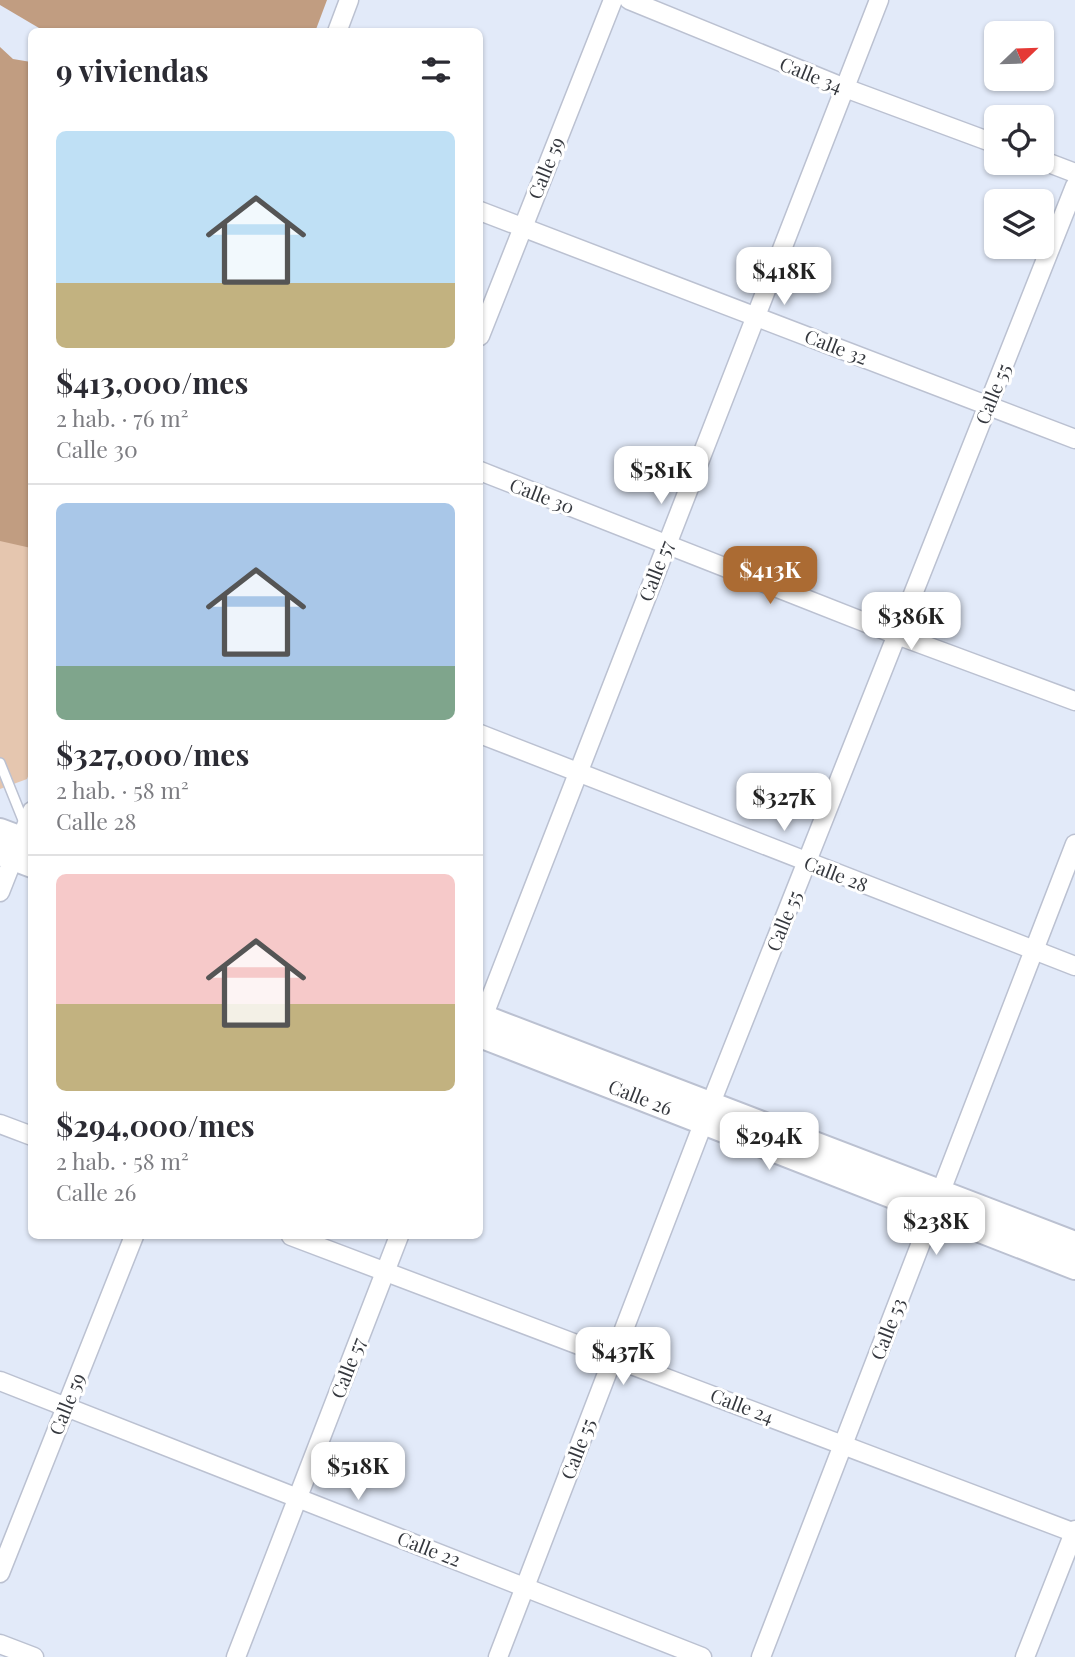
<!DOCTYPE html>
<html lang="es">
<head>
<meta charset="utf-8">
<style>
	body { margin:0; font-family:"Playfair Display",serif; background:#f7f7f7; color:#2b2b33; height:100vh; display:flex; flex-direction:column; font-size:26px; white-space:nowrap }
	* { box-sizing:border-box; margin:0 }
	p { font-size:23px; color:#7c7c81 }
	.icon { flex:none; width:38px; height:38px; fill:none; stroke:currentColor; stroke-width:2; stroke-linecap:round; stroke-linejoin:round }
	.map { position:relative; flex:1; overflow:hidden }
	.details { position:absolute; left:28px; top:28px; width:455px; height:1211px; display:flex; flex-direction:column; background:#fff; border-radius:10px; box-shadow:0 2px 5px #0004 }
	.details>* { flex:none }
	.needle { width:46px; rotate:67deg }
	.tools { position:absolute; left:984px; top:21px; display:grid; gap:14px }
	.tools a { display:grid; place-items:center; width:70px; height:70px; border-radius:10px; background:#fff; box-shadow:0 2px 5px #0004; font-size:35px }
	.price { position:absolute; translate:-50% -60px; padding:0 16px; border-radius:14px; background:#fff; color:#222; font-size:23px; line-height:46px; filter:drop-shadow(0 2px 4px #0008) }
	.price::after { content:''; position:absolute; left:50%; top:42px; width:21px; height:16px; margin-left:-10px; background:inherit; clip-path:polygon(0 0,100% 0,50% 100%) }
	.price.on { background:#ab6b33; color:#fff }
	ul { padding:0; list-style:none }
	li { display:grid; align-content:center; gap:14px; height:371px; padding:0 28px }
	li+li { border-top:2px solid #e1e1e2 }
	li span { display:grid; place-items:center; height:217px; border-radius:10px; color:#555 }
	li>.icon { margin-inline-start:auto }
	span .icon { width:126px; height:126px; fill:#fffc; stroke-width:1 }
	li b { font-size:30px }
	h2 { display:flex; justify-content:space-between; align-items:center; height:84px; padding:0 28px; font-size:30px }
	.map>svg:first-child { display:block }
	.green { fill:#e5c6af }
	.forest { fill:#c19d81 }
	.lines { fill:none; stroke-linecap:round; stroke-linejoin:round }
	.lane-casing { stroke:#bbc1d1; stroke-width:12 }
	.street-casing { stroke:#bbc1d1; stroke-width:21 }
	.secondary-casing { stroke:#bbc1d1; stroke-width:28 }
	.lane { stroke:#fff; stroke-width:9 }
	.street { stroke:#fff; stroke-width:18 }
	.secondary { stroke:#fff; stroke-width:24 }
	.labels { text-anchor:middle; stroke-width:6; stroke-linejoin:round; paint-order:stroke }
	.street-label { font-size:19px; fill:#35383e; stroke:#fff }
</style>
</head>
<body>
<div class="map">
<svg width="1075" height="1657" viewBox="0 0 1075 1657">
	<rect width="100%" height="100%" fill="#e2eaf9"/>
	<path class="green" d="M0 302 32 315 31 769 27 779 0 789Z"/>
	<g class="forest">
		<path d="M0 0H327L315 32 61 31 39 28 0 5Z"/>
		<path d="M0 47 13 59 31 62V548L0 541Z"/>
	</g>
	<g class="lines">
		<g class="lane-casing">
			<path id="lane" d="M0 763 25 825"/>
		</g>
		<g class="street-casing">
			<g id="street">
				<path d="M629 0 845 88 996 144"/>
				<path d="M337 32 349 0"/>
				<path d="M1041 160 1075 173"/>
				<path d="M480 211 1075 439"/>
				<path d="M480 336 613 0"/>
				<path d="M480 471 897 635 1075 701"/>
				<path d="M480 734 1075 966"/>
				<path d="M0 892 32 811"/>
				<path d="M480 1025 879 0"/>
				<path d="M0 1124 32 1136"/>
				<path d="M291 1236 1075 1533"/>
				<path d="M0 1381 702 1657"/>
				<path d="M0 1573 134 1236"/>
				<path d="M0 1644 34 1657"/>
				<path d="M236 1657 399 1236"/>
				<path d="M498 1657 711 1103 1075 186"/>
				<path d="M761 1657 1075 844"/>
				<path d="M1025 1657 1075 1530"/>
			</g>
		</g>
		<g class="secondary-casing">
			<g id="secondary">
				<path d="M0 831 32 843"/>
				<path d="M0 853 32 865"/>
				<path d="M480 1016 1075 1244"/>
				<path id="s1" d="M480 1035 1075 1267"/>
			</g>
		</g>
		<use href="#lane" class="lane"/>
		<use href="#street" class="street"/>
		<use href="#secondary" class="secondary"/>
	</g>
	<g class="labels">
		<g class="street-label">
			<text transform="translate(811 75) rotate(22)" y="7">Calle 34</text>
			<text transform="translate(546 168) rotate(-68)" y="7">Calle 59</text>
			<text transform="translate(836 347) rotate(21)" y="7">Calle 32</text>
			<text transform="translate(993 394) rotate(-68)" y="7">Calle 55</text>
			<text transform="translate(542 496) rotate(21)" y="7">Calle 30</text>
			<text transform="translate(656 571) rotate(-69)" y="7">Calle 57</text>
			<text transform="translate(836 874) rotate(21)" y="7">Calle 28</text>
			<text transform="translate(784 921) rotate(-68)" y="7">Calle 55</text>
			<text dy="7" stroke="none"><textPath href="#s1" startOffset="172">Calle 26</textPath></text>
			<text transform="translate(888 1329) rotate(-69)" y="7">Calle 53</text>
			<text transform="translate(348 1368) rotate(-69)" y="7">Calle 57</text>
			<text transform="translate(67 1404) rotate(-68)" y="7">Calle 59</text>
			<text transform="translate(742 1406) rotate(21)" y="7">Calle 24</text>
			<text transform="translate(578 1449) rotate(-69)" y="7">Calle 55</text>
			<text transform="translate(429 1549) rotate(21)" y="7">Calle 22</text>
		</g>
	</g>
</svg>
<div class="tools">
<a><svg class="needle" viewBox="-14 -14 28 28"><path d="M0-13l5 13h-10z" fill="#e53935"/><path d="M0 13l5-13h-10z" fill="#7c7c81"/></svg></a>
<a><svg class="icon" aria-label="locate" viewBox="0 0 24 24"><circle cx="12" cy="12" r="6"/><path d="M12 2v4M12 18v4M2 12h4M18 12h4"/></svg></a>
<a><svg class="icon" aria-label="layers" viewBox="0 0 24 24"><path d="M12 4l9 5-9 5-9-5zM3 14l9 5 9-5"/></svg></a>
</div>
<b class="price" style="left:784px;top:307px">$418K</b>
<b class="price" style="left:661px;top:506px">$581K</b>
<b class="price on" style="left:770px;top:606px">$413K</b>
<b class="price" style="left:911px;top:652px">$386K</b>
<b class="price" style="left:784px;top:833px">$327K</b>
<b class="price" style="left:769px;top:1172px">$294K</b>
<b class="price" style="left:936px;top:1257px">$238K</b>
<b class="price" style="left:623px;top:1387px">$437K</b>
<b class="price" style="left:358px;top:1502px">$518K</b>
<section class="details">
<h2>9 viviendas<svg class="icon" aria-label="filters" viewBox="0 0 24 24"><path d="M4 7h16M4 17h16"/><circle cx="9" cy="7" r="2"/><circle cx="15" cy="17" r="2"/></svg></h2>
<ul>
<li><span style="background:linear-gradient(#bfe0f5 70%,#c2b280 0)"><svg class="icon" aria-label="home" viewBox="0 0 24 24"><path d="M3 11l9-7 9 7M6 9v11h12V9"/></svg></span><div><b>$413,000/mes</b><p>2 hab. · 76 m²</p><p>Calle 30</p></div></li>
<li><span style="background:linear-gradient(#a9c7e8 75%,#7fa58c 0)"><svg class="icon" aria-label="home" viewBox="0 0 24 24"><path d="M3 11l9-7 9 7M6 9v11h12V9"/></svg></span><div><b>$327,000/mes</b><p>2 hab. · 58 m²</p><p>Calle 28</p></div></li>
<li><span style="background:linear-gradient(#f6c9c9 60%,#c2b280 0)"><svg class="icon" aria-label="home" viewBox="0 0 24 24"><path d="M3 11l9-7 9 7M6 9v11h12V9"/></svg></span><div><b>$294,000/mes</b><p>2 hab. · 58 m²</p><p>Calle 26</p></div></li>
</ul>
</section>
</div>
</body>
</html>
